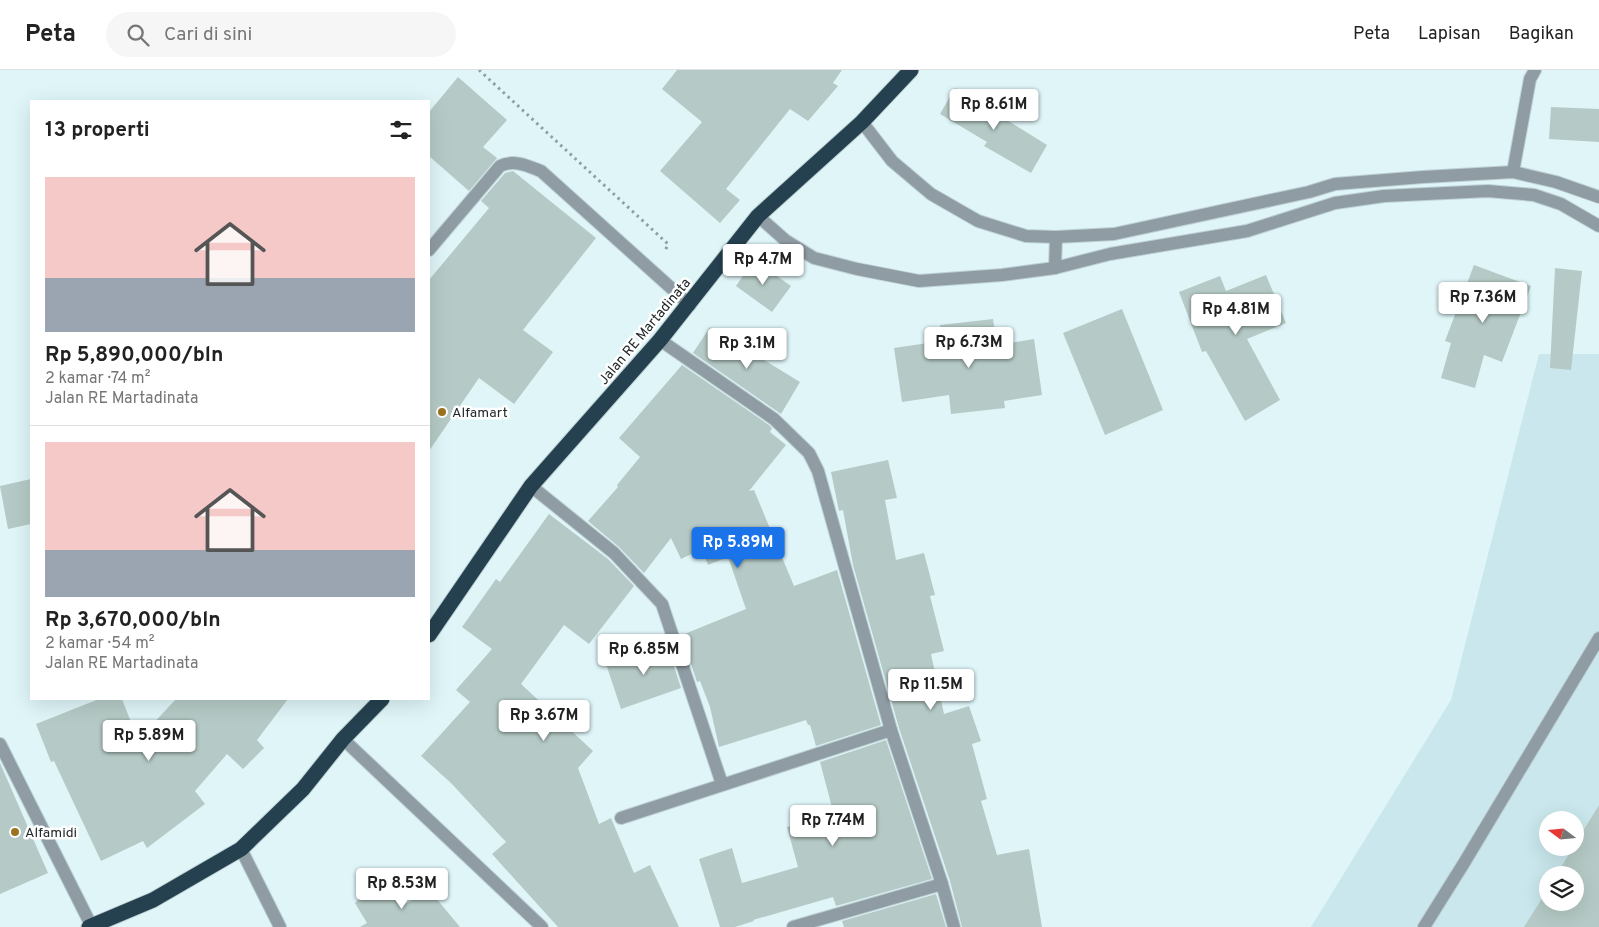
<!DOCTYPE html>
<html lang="id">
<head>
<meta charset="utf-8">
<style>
	body { margin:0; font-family:Overpass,sans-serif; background:#f6f6f6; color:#222; height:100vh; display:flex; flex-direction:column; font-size:19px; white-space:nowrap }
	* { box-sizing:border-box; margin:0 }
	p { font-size:16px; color:#767676 }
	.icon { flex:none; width:28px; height:28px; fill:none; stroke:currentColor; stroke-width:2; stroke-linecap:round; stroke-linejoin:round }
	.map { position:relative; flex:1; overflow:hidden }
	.sheet { position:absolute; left:30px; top:30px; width:400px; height:600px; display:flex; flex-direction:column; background:#fff; border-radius:0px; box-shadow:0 5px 20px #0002 }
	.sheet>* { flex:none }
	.needle { width:32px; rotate:286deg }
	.controls { position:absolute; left:1539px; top:741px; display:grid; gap:10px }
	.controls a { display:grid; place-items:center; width:45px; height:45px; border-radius:50%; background:#fff; box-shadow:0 5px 20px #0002; font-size:25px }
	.price { position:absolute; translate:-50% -42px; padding:0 11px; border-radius:5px; background:#fff; color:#222; font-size:16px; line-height:32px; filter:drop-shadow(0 1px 2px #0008) }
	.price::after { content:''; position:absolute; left:50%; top:30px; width:15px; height:11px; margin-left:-8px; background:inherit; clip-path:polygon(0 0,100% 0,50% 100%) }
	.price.on { background:#1a73e8; color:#fff }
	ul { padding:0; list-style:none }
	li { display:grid; align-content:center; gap:10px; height:265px; padding:0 15px }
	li+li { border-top:1px solid #e0e0e0 }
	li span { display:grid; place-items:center; height:155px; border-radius:0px; color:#555 }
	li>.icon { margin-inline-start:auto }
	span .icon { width:90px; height:90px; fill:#fffc; stroke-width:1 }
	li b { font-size:21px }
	h2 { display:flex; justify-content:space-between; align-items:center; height:60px; padding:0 15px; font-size:21px }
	header { display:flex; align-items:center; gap:30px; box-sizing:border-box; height:70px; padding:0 25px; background:#fff; border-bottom:1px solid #e0e0e0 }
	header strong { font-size:24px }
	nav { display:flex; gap:28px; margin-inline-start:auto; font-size:18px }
	.search { width:350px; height:45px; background:#f6f6f6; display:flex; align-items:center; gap:12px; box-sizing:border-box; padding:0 18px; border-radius:28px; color:#767676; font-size:19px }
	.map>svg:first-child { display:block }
	.built { fill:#c9e7ec; fill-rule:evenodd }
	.building { fill:#b5cac6 }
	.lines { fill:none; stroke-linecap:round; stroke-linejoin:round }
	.minor-casing { stroke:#bdd0d3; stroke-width:14 }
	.highway-casing { stroke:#bdd0d3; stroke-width:17 }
	.path { stroke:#8f9fa1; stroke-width:3; stroke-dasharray:2.5 4; stroke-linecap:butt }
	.minor { stroke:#8f9ca3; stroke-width:12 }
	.highway { stroke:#25404e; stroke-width:15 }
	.poi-dot { fill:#9c7421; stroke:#fff; stroke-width:2 }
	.labels { text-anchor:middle; stroke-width:5; stroke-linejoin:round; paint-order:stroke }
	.street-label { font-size:14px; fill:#222a2b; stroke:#fff }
	.poi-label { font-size:14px; fill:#222a2b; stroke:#fff; text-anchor:start }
</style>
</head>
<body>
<header>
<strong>Peta</strong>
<div class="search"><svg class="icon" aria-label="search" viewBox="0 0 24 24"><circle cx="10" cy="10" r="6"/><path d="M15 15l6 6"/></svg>Cari di sini</div>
<nav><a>Peta</a><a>Lapisan</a><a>Bagikan</a></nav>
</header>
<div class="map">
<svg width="1599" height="857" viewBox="0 0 1599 857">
	<rect width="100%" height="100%" fill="#dff5f8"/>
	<path class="built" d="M1539 284H1599V857H1311L1451 630ZM1548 750H1575V778H1548ZM1548 805H1575V832H1548Z"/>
	<g class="building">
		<path d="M677 0H842L833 13 838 16 808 51 790 39 726 119 740 130 720 153 660 101 702 52 662 19Z"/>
		<path d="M458 7 507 50 483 77 497 88 469 121 429 86V42Z"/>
		<path d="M955 18 1047 75 1031 103 984 76 987 72 940 44Z"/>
		<path d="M1551 37 1599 39V72L1549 69Z"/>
		<path d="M513 101 596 168 523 260 553 282 514 334 479 308 429 381V210L489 138 481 131 505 103Z"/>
		<path d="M754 190 791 216 772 242 736 216Z"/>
		<path d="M1474 195 1531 216 1502 292 1484 285 1475 318 1441 308 1451 273 1445 271Z"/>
		<path d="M1555 198 1582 201 1571 300 1550 298Z"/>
		<path d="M1266 205 1286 253 1247 269 1280 330 1245 351 1206 281 1202 282 1179 222 1220 206 1226 221Z"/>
		<path d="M1122 239 1163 340 1105 365 1063 263Z"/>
		<path d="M993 249 997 275 1034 269 1042 325 1004 331 1005 338 951 344 949 325 902 332 894 278 942 271 940 255Z"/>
		<path d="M710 257 800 312 781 344 693 283Z"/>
		<path d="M682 295 769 355 772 358 770 362 786 375 749 421 754 420 794 516 837 500 881 655 816 676 810 655H808L806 650 719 677 710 637 700 611 697 612 682 567V565L746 539 728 487 708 495 702 479 681 489 671 468 644 503 619 477 588 451 618 417 617 415 640 387 619 368Z"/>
		<path d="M888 390 897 428 885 430 896 490 924 483 935 525 930 526 944 581 931 584 944 644 969 636 981 671 972 674 987 729 981 731 997 785 1029 779 1042 857H962L950 811 899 658 853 495 843 440 839 441 831 402Z"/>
		<path d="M31 409V454L8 459 0 416Z"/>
		<path d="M549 444 608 489 634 516 589 574 564 555 521 614 593 681 578 698 599 754 611 748 634 803 650 795 679 857H558L492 784 506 772 451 713 421 686 470 632 456 620 492 579 462 557 496 509 500 512Z"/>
		<path d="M666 572 681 618 621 639 606 594Z"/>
		<path d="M99 629H122L138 670 176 629H288L257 670 264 678 243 699 227 684 195 721 205 734 147 778 143 771 101 791 54 691 51 692 36 654Z"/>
		<path d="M886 670 932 809 836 836 833 827 753 850 754 851 735 857H720L699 789 732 778 742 813 798 797 787 757 834 745 820 692Z"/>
		<path d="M0 693 48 803 0 824Z"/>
		<path d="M1599 735V857H1524L1548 819V832H1575V805H1556L1573 778H1575V774Z"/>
		<path d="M378 809 401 836 430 821 460 857H360L367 853 355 833Z"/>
		<path d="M936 824 946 857H844L842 851Z"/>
	</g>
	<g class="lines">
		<g class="minor-casing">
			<g id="minor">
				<path d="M862 52 892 91 931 124 978 151 1026 166 1056 167 1114 164 1309 122 1335 114 1423 107 1513 102 1556 112 1599 127"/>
				<path d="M1513 102 1530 9 1535 0"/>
				<path d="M758 146 785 170 814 188 857 199 919 211 1002 205 1055 198 1110 184 1247 161 1335 133 1384 126 1488 121 1534 125 1561 134 1599 156"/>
				<path d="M429 180 500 96C514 89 528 96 541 101L690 235"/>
				<path d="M1055 198 1056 167"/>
				<path d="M660 270 774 349 809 383 818 401 891 660 942 814 954 857"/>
				<path d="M531 416 614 483 662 534 722 714"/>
				<path d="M343 669 542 857"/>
				<path d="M0 674 92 857"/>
				<path d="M621 748 891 660"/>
				<path d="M241 779 280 857"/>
				<path d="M793 857 942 814"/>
				<path d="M1424 857 1464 793 1599 568"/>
			</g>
		</g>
		<g class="highway-casing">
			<g id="highway">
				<path d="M429 565 531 416 660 270 758 146 862 52 911 0"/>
				<path d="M89 857 153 830 241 779 303 719 343 669 382 629"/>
			</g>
		</g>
		<path class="path" d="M479 0 668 174 665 181"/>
		<use href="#minor" class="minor"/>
		<use href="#highway" class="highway"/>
	</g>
	<g class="poi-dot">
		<circle cx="442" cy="342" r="5"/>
		<circle cx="15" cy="762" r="5"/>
	</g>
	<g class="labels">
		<g class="street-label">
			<text transform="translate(644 261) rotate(-50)" y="5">Jalan RE Martadinata</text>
		</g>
		<g class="poi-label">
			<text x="452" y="347">Alfamart</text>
			<text x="25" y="767">Alfamidi</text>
		</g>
	</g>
</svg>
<div class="controls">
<a><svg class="needle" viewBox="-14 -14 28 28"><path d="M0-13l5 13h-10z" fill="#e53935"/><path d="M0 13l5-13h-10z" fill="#767676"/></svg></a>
<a><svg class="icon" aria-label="layers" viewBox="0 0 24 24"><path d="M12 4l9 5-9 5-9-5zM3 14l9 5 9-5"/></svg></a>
</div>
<b class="price" style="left:994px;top:61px">Rp 8.61M</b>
<b class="price" style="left:763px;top:216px">Rp 4.7M</b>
<b class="price" style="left:1483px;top:254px">Rp 7.36M</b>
<b class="price" style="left:1236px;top:266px">Rp 4.81M</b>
<b class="price" style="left:969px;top:299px">Rp 6.73M</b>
<b class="price" style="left:747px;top:300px">Rp 3.1M</b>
<b class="price on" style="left:738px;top:499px">Rp 5.89M</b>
<b class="price" style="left:644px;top:606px">Rp 6.85M</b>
<b class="price" style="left:931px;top:641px">Rp 11.5M</b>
<b class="price" style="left:544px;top:672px">Rp 3.67M</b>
<b class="price" style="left:149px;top:692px">Rp 5.89M</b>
<b class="price" style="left:833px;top:777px">Rp 7.74M</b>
<b class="price" style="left:402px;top:840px">Rp 8.53M</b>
<section class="sheet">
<h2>13 properti<svg class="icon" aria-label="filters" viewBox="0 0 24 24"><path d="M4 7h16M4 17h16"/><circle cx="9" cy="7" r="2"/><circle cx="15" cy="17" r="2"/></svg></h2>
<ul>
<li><span style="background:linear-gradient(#f6c9c9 65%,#9aa5b1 0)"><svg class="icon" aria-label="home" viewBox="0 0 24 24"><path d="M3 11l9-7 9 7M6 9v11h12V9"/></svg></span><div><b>Rp 5,890,000/bln</b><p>2 kamar · 74 m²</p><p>Jalan RE Martadinata</p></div></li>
<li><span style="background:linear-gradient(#f6c9c9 70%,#9aa5b1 0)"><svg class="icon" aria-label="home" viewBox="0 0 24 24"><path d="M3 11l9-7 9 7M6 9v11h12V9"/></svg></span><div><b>Rp 3,670,000/bln</b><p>2 kamar · 54 m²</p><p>Jalan RE Martadinata</p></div></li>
</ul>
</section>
</div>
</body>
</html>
